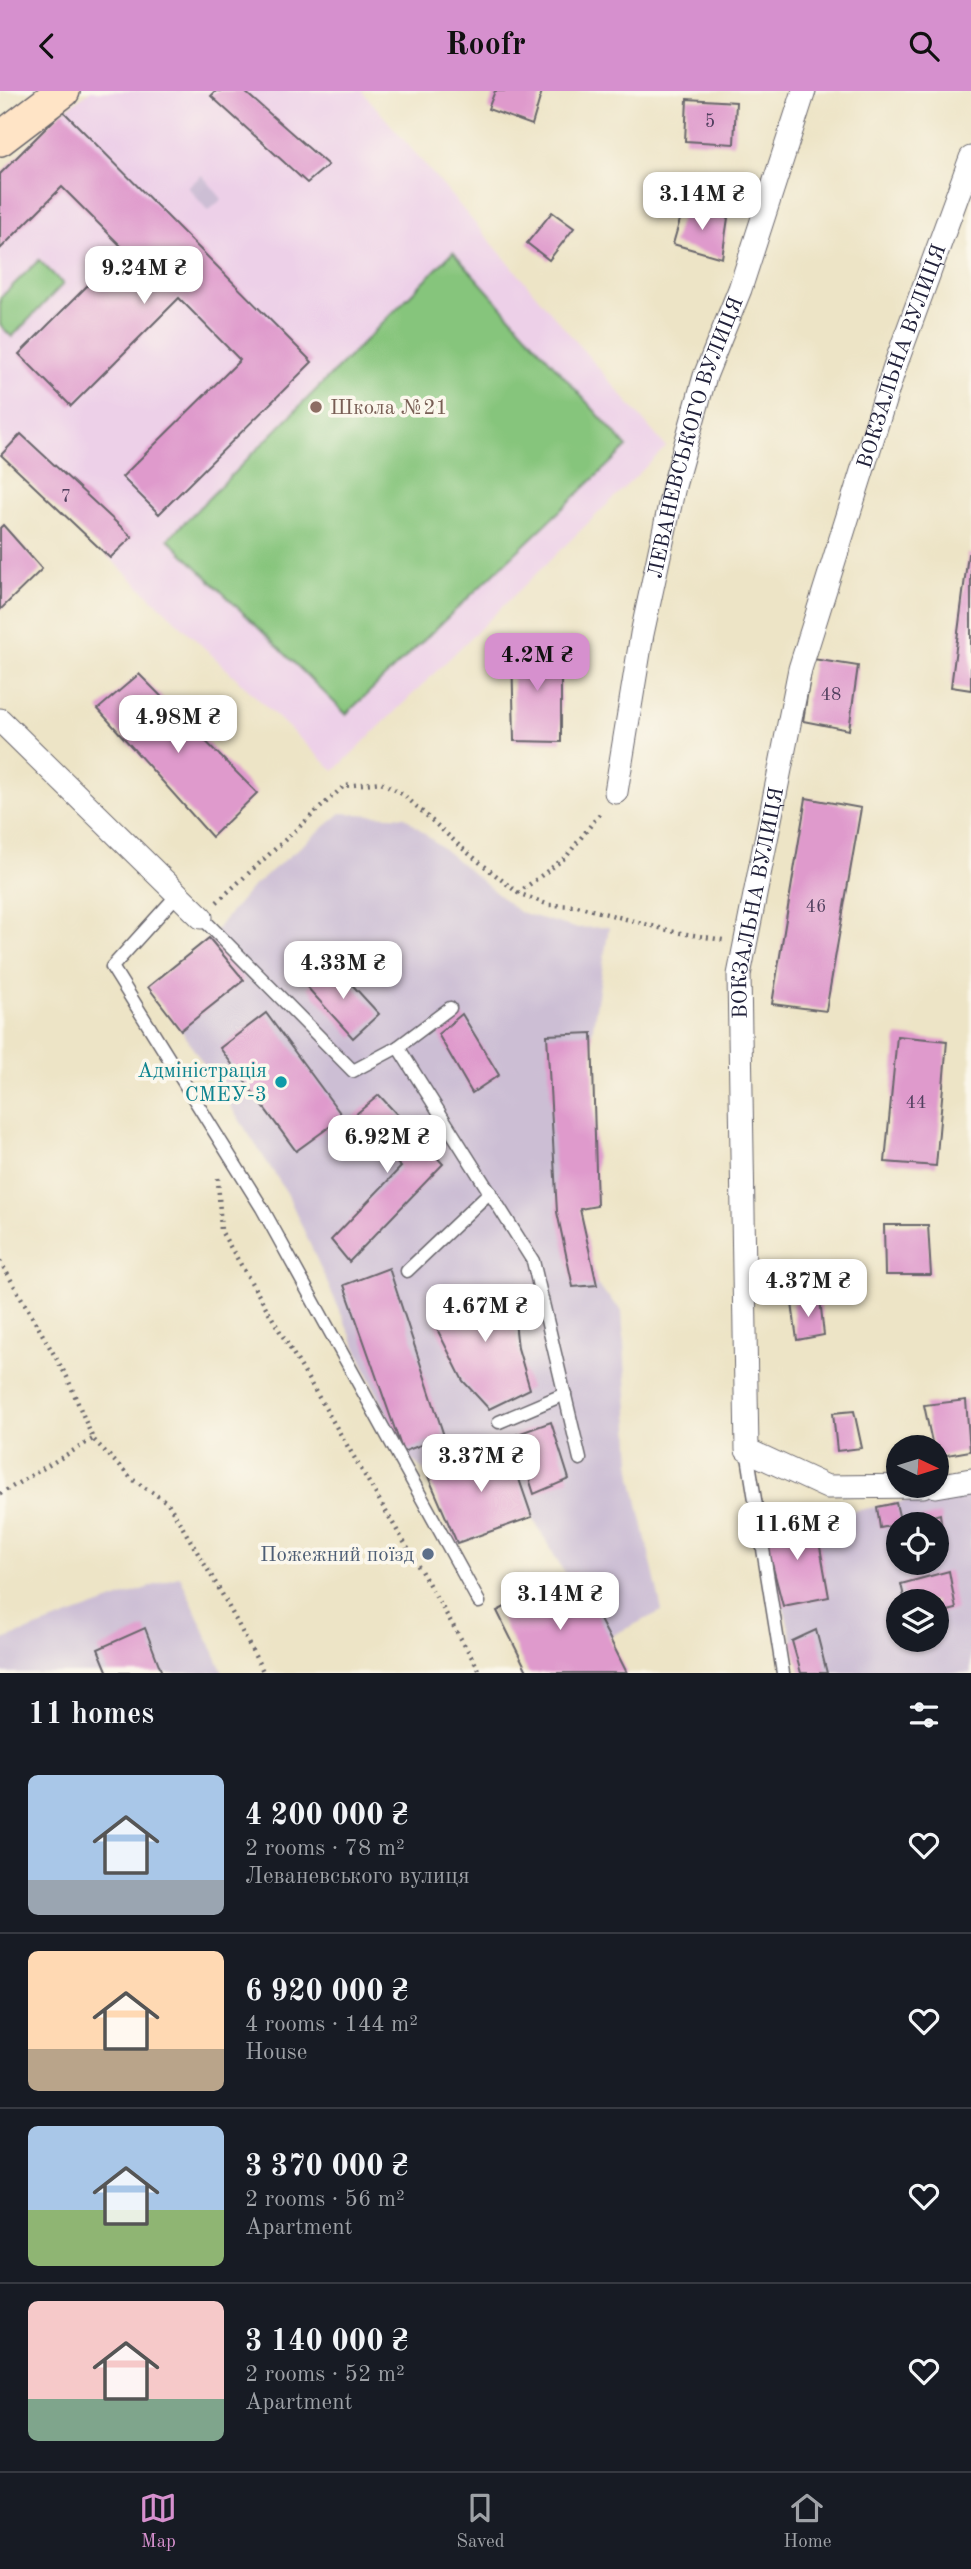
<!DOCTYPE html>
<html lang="en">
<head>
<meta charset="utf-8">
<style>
	body { margin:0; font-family:"Old Standard TT",serif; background:#242831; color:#f1f3f6; height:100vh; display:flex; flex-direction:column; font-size:26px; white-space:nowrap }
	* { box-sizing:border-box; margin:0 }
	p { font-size:23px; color:#9ea1a6 }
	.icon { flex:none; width:38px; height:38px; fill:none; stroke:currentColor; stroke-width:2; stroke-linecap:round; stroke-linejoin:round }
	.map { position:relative; height:1582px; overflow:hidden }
	.side { display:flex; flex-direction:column; background:#171b24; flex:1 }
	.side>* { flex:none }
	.needle { width:46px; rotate:94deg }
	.fabs { position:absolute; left:886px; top:1344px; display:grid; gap:14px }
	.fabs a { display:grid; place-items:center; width:63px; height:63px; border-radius:50%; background:#171b24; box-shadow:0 2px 5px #0004; font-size:35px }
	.price { position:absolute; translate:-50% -60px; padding:0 16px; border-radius:14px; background:#fff; color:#222; font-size:23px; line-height:46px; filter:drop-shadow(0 2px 4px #0008) }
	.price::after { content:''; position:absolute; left:50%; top:42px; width:21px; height:16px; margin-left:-10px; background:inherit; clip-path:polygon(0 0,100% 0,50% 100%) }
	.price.on { background:#d690ce; color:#111 }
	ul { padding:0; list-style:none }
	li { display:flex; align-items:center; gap:21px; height:175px; padding:0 28px }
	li+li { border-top:2px solid #363941 }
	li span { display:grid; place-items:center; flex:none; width:196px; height:140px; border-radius:10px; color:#555 }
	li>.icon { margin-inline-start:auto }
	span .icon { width:84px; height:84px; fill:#fffc; stroke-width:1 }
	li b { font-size:30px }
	h2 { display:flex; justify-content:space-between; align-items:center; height:84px; padding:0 28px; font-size:30px }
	header { display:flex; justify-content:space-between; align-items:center; height:91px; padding:0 28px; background:#d690ce; color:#111; font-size:32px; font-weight:800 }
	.tab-bar { display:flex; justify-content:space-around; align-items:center; height:98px; border-top:2px solid #363941; background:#171b24; font-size:19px; color:#9ea1a6 }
	.tab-bar a { display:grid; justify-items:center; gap:4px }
	.tab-bar .on { color:#d690ce }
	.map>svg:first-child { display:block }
	.built { fill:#edd0e8 }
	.industrial { fill:#ccbed4; fill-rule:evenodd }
	.green { fill:#86c57c; stroke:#54745c; stroke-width:2 }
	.building { fill:#df9acc }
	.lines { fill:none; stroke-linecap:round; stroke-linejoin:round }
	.lane-casing { stroke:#69666c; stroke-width:15 }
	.street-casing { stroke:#69666c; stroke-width:25 }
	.secondary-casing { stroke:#69666c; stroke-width:36 }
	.path { stroke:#69666c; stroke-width:4.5; stroke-dasharray:2 5; stroke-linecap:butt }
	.lane { stroke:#fff; stroke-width:12 }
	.street { stroke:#fff; stroke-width:23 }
	.secondary { stroke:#ffe4c6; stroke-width:33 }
	.education-dot { fill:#8d6e63; stroke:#fbf7ec; stroke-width:2.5 }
	.culture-dot { fill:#0f9aa8; stroke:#fbf7ec; stroke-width:2.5 }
	.service-dot { fill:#5c6f8a; stroke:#fbf7ec; stroke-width:2.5 }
	.labels { text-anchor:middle; stroke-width:7; stroke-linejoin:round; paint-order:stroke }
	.number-label { font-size:18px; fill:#51405f }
	.street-label { font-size:21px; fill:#22223b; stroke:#fbf7ec }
	.education-label { font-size:21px; fill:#785e54; stroke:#fbf7ec; text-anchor:start }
	.culture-label { font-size:21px; fill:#0d838f; stroke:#fbf7ec; text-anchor:end }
	.service-label { font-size:21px; fill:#4e5e75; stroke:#fbf7ec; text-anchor:end }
</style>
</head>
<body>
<header><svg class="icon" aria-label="back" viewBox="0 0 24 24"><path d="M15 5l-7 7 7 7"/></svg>Roofr<svg class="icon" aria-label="search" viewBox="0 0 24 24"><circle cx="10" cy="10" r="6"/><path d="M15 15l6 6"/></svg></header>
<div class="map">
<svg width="971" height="1582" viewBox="0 0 971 1582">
	<rect width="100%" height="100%" fill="#fbf7ec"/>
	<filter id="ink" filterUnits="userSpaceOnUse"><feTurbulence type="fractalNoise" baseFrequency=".0143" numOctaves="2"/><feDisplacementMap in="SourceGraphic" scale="14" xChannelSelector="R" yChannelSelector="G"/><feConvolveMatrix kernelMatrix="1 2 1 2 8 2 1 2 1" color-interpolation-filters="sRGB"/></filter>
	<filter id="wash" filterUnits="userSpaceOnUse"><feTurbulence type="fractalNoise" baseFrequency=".00686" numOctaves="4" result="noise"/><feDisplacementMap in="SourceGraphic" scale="28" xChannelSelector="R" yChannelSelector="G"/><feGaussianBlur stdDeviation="1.57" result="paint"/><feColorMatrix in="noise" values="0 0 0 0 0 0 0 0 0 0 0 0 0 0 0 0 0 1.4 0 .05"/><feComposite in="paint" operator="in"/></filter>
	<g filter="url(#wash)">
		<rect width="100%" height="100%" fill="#ede4c6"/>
		<path class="built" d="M90 0H362L666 356 334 680 0 363V83L63 20Z"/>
		<g class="industrial">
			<path d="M202 84 222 108 208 120 188 96Z"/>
			<path d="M341 722 405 726 519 821 575 837 609 836 592 942 597 1115 580 1118 597 1194 622 1220 632 1386 662 1520 609 1546 566 1485 532 1426 456 1454 427 1383 403 1361 287 1102 181 939 148 896 209 847 251 797Z"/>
			<path d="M971 1397V1582H801L763 1438ZM898 1433H936V1472H898ZM898 1510H936V1549H898Z"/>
			<path d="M180 1485 223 1582H0V1550Z"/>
		</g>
		<g class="green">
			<path d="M453 161 627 356 346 623 168 448Z"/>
			<path d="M39 169 63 193 12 246 0 234V207Z"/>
		</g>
		<g id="blocks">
			<g class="building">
				<path d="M216 0H244L328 74 307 92 211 5Z"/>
				<path d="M495 0H542L532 34 488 18Z"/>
				<path d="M687 8 736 11 734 53 685 50Z"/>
				<path d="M63 20 312 271 159 423 122 386 240 269 179 207 71 315 19 263 124 158 62 96 0 158V83Z"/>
				<path d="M684 115 728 127 722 167 673 153Z"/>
				<path d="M552 121 574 137 549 169 527 152Z"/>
				<path d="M21 343 132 446 110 467 1 364Z"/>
				<path d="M3 434 42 478 0 519V437Z"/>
				<path d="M968 463H971V599L951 596Z"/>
				<path d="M561 551V651L514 650 512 556Z"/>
				<path d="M813 568 858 575 849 639 803 630Z"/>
				<path d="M139 583 257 702 212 746 98 618Z"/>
				<path d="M806 707 861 717 826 920 772 913Z"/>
				<path d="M209 847 244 889 181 939 148 896Z"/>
				<path d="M333 873 379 923 353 947 307 896Z"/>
				<path d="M266 922 343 1026 296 1060 220 957Z"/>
				<path d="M462 923 499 984 472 1002 438 943Z"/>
				<path d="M592 942 597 1115 580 1118 597 1194 573 1196 557 1121 547 944Z"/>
				<path d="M897 945 947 950 936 1075 885 1071Z"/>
				<path d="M379 1004 443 1073 349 1171 331 1149 401 1076 350 1028Z"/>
				<path d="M884 1134H928L931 1184H885Z"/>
				<path d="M389 1177 444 1345 403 1361 344 1194Z"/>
				<path d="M511 1195 518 1257 530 1298 489 1318 463 1290 437 1238V1218L470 1199Z"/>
				<path d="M820 1208 824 1244 797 1249 792 1212Z"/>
				<path d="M966 1309 970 1360 936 1366V1356H933L924 1314Z"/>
				<path d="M854 1320 862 1357 837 1360 833 1322Z"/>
				<path d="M551 1331 569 1388 534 1403 515 1344Z"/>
				<path d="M507 1353 532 1426 457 1452 427 1383Z"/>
				<path d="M896 1412 901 1433 880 1437 877 1416Z"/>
				<path d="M940 1423 945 1459 936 1460V1433H904Z"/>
				<path d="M815 1428 829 1506 783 1515 763 1438Z"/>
				<path d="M949 1480 956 1518 936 1523V1510H905L901 1493Z"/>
				<path d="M575 1481 609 1546 627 1582H528L497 1520Z"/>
				<path d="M145 1537 162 1582H108L98 1558Z"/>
				<path d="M816 1539 827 1582H801L792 1550Z"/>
			</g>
		</g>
	</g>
	<g filter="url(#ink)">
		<use href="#blocks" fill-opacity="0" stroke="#69666c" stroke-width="2"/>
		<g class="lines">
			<g class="lane-casing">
				<g id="lane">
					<path d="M178 803 112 876 262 1117 479 1511"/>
					<path d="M201 826 353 980 398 956 533 1170 580 1368"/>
					<path d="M398 956 450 917"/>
					<path d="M407 1180 490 1101"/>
					<path d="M499 1331 565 1303"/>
					<path d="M747 1359 783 1582"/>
				</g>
			</g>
			<g class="street-casing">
				<g id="street">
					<path d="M0 629 201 826"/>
					<path id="s1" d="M616 701 642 543 674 395 705 285 740 198 804 0"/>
					<path id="s2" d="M923 1395 827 1396 747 1359 739 884 800 578 895 275 971 67"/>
					<path d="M936 1395 971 1389"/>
				</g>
			</g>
			<g class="secondary-casing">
				<path id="secondary" d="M0 48 63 0"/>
			</g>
			<g class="path">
				<path d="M518 802 566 766 601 721"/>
				<path d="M217 811 344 695 381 691 404 704 462 757 518 802 549 814 577 815 675 841 723 849"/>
				<path d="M218 1087 221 1140 481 1582"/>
				<path d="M0 1170 67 1286 93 1348 132 1388 168 1412 221 1501 264 1582"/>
				<path d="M0 1403 93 1348"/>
			</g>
			<use href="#lane" class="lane"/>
			<use href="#street" class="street"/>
			<use href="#secondary" class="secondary"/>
		</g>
	</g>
	<circle class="education-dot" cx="316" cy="316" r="7"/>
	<circle class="culture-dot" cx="281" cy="991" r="7"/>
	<circle class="service-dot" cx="428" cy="1463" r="7"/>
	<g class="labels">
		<g class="number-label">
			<text x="710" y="36">5</text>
			<text x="66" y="411">7</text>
			<text x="831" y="609">48</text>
			<text x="816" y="821">46</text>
			<text x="916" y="1017">44</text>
		</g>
		<g class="street-label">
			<text dy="7" stroke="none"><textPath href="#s2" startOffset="1300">ВОКЗАЛЬНА ВУЛИЦЯ</textPath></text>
			<text dy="7" stroke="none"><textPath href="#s1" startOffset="364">ЛЕВАНЕВСЬКОГО ВУЛИЦЯ</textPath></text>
			<text dy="7" stroke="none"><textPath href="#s2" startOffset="733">ВОКЗАЛЬНА ВУЛИЦЯ</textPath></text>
		</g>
		<g class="education-label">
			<text x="330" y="323">Школа №21</text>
		</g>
		<g class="culture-label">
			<text x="267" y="986">Адміністрація<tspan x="267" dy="24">СМЕУ-3</tspan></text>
		</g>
		<g class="service-label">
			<text x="414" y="1470">Пожежний поїзд</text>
		</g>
	</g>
</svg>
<div class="fabs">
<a><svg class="needle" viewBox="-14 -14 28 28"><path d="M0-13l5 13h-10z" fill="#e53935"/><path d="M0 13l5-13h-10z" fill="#9ea1a6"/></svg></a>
<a><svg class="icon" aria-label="locate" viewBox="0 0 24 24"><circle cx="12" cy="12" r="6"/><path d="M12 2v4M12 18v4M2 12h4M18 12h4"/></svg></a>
<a><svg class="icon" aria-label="layers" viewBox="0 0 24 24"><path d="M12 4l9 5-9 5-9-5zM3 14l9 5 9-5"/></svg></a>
</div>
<b class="price" style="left:702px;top:141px">3.14M ₴</b>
<b class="price" style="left:144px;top:215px">9.24M ₴</b>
<b class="price on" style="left:537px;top:602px">4.2M ₴</b>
<b class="price" style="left:178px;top:664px">4.98M ₴</b>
<b class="price" style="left:343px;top:910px">4.33M ₴</b>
<b class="price" style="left:387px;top:1084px">6.92M ₴</b>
<b class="price" style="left:808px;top:1228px">4.37M ₴</b>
<b class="price" style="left:485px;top:1253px">4.67M ₴</b>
<b class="price" style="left:481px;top:1403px">3.37M ₴</b>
<b class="price" style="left:797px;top:1471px">11.6M ₴</b>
<b class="price" style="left:560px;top:1541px">3.14M ₴</b>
</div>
<section class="side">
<h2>11 homes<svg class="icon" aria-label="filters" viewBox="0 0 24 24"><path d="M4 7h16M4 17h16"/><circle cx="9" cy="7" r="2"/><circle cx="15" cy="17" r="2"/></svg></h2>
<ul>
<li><span style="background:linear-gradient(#a9c7e8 75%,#9aa5b1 0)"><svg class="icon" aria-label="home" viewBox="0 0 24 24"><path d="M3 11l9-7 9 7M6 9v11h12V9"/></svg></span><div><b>4 200 000 ₴</b><p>2 rooms · 78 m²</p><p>Леваневського вулиця</p></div><svg class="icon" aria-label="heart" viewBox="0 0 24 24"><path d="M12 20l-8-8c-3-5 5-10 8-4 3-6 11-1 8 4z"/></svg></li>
<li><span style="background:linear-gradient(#ffd9b3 70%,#b9a48a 0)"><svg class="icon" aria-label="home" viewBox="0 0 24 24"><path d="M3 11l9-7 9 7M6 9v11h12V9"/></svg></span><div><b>6 920 000 ₴</b><p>4 rooms · 144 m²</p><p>House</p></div><svg class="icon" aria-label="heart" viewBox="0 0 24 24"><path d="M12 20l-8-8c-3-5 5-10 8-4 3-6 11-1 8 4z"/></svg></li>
<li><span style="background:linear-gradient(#a9c7e8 60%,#8fb573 0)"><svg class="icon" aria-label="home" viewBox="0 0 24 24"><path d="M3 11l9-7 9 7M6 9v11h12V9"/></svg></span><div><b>3 370 000 ₴</b><p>2 rooms · 56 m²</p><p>Apartment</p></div><svg class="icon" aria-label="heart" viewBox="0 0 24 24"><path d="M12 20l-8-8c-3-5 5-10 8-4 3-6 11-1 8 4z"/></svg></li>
<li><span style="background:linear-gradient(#f6c9c9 70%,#7fa58c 0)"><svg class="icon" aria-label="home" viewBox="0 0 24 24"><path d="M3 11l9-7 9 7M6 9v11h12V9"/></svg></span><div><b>3 140 000 ₴</b><p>2 rooms · 52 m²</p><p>Apartment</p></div><svg class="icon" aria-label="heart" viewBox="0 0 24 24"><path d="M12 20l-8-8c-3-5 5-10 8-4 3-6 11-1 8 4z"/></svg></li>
</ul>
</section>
<nav class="tab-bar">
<a class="on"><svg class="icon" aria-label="map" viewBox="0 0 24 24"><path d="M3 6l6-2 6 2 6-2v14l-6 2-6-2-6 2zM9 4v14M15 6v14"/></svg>Map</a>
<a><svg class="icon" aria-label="saved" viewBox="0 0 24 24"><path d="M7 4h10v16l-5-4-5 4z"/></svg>Saved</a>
<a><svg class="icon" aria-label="home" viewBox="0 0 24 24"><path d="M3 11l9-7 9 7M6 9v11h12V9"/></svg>Home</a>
</nav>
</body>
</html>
